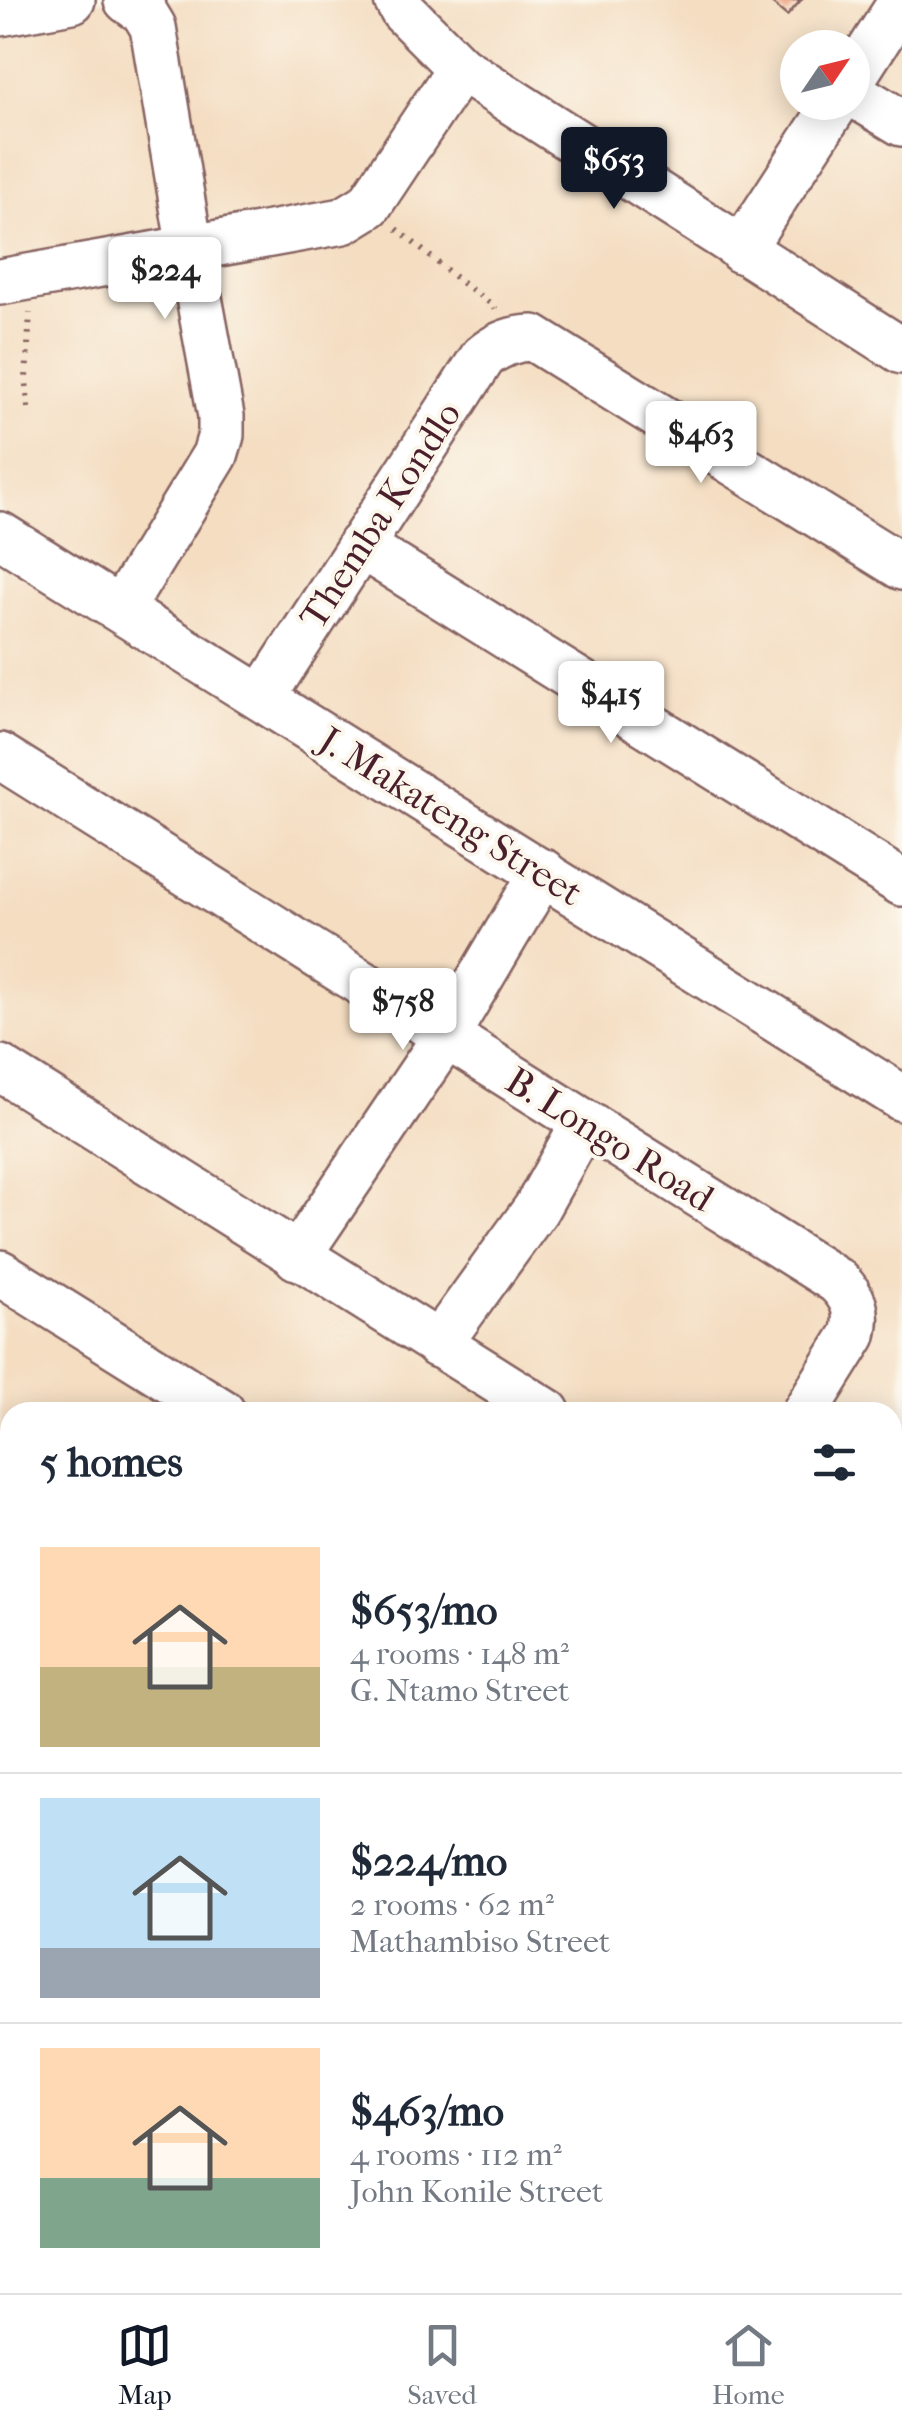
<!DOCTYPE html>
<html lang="en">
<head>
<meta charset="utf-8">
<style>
	body { margin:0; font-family:"IM FELL French Canon",serif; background:#f6f6f7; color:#1f2937; height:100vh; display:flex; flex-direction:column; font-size:38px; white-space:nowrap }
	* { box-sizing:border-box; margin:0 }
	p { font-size:32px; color:#747a83 }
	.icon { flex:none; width:55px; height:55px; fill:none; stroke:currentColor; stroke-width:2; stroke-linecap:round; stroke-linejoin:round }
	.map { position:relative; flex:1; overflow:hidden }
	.drawer { position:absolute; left:0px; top:1402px; width:902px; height:892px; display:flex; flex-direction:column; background:#fff; border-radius:30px 30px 0 0; box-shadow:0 5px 25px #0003 }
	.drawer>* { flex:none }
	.needle { width:65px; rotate:55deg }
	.fabs { position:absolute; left:780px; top:30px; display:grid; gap:20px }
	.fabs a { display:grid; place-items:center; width:90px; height:90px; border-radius:50%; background:#fff; box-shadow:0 5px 25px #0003; font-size:50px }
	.price { position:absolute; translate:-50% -85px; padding:0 22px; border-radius:10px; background:#fff; color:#222; font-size:32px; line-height:65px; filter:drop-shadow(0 2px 5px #0008) }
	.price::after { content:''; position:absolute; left:50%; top:60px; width:30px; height:22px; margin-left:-15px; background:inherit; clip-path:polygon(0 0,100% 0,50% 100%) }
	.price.active { background:#111827; color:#fff }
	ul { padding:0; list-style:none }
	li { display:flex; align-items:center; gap:30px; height:250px; padding:0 40px }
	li+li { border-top:2px solid #e0e1e3 }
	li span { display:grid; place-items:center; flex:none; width:280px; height:200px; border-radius:0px; color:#555 }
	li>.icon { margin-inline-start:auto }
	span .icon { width:120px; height:120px; fill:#fffc; stroke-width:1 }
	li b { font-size:42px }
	h2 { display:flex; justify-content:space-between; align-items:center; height:120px; padding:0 40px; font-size:42px }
	.dock { display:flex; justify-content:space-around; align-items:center; height:140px; border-top:2px solid #e0e1e3; background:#fff; font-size:28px; color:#747a83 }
	.dock a { display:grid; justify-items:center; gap:5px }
	.dock .active { color:#111827 }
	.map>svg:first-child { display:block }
	.building { fill:#eda283 }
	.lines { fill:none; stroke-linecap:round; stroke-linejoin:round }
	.minor-casing { stroke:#866260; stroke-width:50 }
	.path { stroke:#866260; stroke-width:6; stroke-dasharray:2.5 8; stroke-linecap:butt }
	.minor { stroke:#fff; stroke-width:45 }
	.labels { text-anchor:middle; stroke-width:8; stroke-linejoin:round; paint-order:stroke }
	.street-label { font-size:38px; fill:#4a1f2b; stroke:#fbf7ec }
</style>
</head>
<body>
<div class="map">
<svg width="902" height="2293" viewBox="0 0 902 2293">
	<rect width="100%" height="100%" fill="#fbf7ec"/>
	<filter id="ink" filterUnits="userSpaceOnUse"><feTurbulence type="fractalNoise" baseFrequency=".01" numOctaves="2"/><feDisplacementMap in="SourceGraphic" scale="20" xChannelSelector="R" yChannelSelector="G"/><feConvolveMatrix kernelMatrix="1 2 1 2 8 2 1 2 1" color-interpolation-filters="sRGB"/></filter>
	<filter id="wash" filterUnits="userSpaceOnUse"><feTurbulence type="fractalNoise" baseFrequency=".0048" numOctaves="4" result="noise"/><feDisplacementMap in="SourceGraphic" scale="40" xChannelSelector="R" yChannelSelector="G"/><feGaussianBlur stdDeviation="2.25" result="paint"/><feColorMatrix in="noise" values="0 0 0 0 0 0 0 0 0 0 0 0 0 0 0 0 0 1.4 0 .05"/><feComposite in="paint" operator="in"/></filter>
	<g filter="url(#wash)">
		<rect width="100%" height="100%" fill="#f4ddc1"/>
		<g id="blocks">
			<g class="building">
				<path d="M768 0H801L787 16Z"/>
				<path d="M0 2243 10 2255V2285H36L43 2293H0Z"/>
			</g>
		</g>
	</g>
	<g filter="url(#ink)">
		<use href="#blocks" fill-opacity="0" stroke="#866260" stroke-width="2.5"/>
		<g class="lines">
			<g class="minor-casing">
				<g id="minor">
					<path d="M397 0 403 11 460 68 902 351"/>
					<path d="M0 13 72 0"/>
					<path d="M852 79 902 1"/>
					<path d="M852 93 902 123"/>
					<path d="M741 250 837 102"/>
					<path d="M0 282 343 221 369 205 460 68"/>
					<path d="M0 535 902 1098"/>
					<path d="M360 545 902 883"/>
					<path d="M121 609 215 455 221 435V416L190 249 153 27 144 12 127 0"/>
					<path d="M262 698 483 357C498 344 514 338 533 338L902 567"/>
					<path d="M0 756 837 1281C854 1297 859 1312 853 1335L805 1412"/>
					<path d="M0 1068 547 1412"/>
					<path d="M297 1257 446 1036 543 872"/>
					<path d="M0 1273 222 1412"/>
					<path d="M438 1345 536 1209 584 1123"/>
					<path d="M0 1586 10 1593"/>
					<path d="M892 1645 902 1632"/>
					<path d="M892 1794 902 1792"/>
					<path d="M0 1796 10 1803"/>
					<path d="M0 1958 10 1963"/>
					<path d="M0 2060 10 2039"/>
					<path d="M0 2094 10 2108"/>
					<path d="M460 2293 465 2285"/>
				</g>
			</g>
			<g class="path">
				<path d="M397 229 461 282 494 306 495 309"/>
				<path d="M28 408 26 378 30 313"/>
			</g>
			<use href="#minor" class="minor"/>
		</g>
	</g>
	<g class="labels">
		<g class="street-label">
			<text transform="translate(380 515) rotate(-57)" y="13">Themba Kondlo</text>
			<text transform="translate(451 816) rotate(32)" y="13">J. Makateng Street</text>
			<text transform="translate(610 1139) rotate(32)" y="13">B. Longo Road</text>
		</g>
	</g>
</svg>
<div class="fabs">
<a><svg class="needle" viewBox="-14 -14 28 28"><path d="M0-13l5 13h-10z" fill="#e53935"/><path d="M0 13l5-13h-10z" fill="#747a83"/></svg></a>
</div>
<b class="price active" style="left:614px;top:212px">$653</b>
<b class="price" style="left:165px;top:322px">$224</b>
<b class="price" style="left:701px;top:486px">$463</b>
<b class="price" style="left:611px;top:746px">$415</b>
<b class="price" style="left:403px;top:1053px">$758</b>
<section class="drawer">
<h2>5 homes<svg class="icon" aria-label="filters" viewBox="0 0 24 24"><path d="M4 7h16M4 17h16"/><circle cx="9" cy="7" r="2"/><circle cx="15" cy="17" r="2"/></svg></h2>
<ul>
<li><span style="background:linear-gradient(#ffd9b3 60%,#c2b280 0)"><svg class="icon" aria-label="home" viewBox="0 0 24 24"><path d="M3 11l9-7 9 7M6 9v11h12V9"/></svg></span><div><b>$653/mo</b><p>4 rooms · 148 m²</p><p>G. Ntamo Street</p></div></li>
<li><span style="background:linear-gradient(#bfe0f5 75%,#9aa5b1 0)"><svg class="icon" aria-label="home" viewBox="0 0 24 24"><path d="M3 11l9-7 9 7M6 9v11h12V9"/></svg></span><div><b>$224/mo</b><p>2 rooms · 62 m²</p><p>Mathambiso Street</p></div></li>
<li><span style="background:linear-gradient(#ffd9b3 65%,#7fa58c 0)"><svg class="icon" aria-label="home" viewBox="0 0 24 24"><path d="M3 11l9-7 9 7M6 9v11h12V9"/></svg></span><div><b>$463/mo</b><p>4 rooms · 112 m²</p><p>John Konile Street</p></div></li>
</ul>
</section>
</div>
<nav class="dock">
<a class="active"><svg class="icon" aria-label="map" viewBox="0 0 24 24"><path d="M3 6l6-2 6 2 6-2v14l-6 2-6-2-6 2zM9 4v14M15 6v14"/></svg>Map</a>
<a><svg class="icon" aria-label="saved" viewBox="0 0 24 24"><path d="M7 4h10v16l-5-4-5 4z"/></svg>Saved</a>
<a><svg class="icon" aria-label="home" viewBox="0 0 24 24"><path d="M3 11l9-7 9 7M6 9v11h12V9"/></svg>Home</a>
</nav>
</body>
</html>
